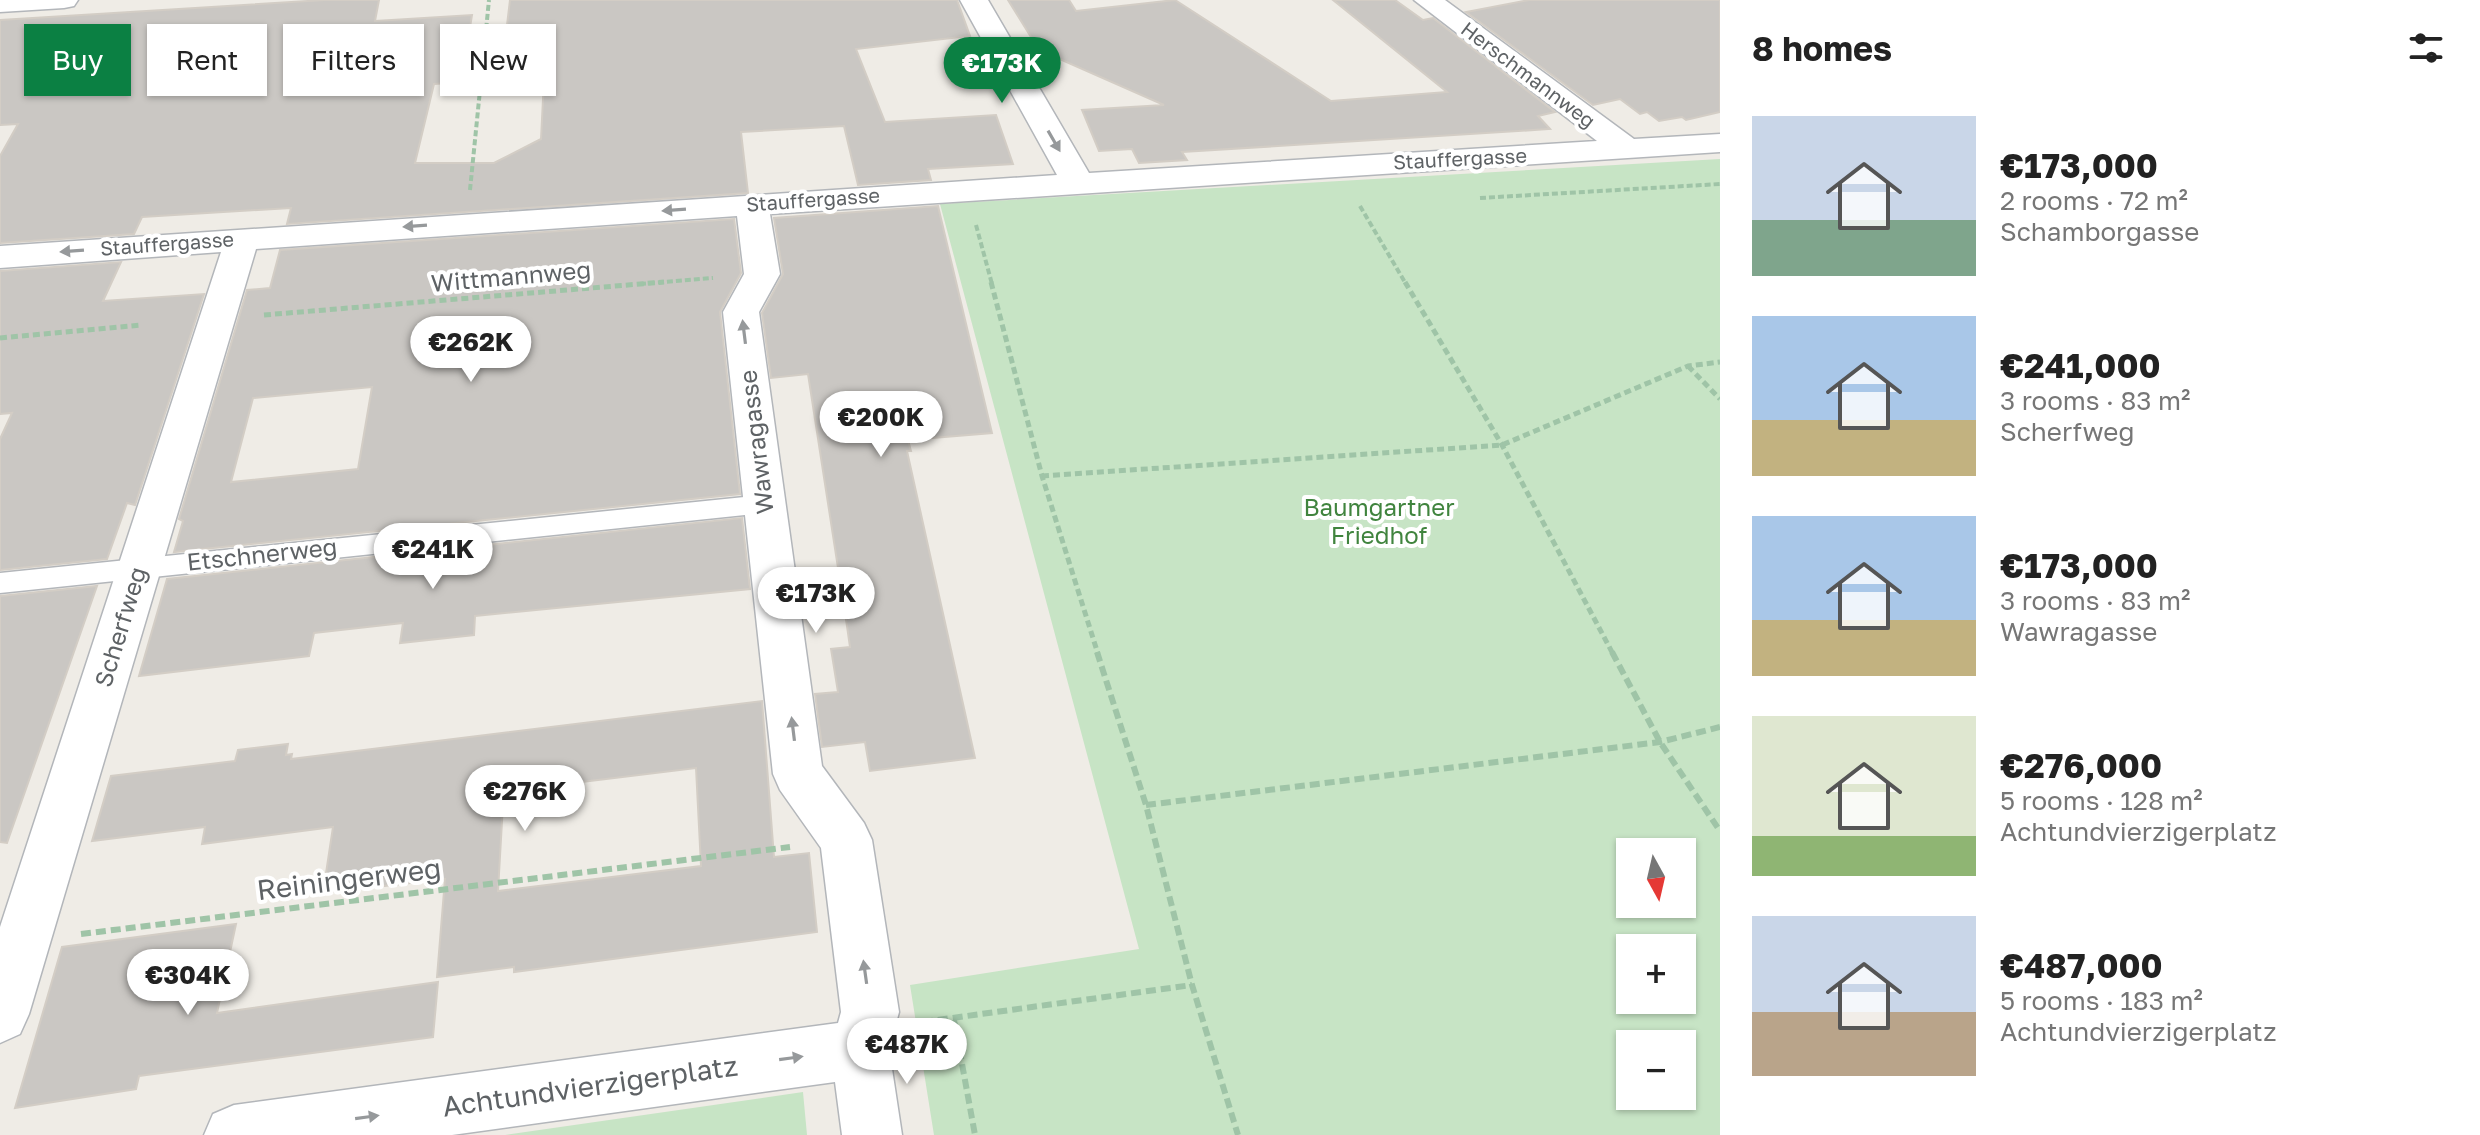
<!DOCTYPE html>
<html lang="en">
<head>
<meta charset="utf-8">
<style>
	body { margin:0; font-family:"Golos Text",sans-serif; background:#f6f6f6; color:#222; height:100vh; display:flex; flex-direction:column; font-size:30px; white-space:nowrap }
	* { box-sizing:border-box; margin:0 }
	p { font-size:26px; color:#767676 }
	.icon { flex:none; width:44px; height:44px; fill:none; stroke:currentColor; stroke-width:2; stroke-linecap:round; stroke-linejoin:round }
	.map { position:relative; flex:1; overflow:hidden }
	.sheet { display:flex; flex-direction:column; background:#fff; width:760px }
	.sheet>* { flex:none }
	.top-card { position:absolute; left:24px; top:24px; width:760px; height:72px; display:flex; gap:16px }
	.needle { width:52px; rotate:172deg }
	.fabs { position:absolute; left:1616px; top:838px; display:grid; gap:16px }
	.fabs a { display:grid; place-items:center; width:80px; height:80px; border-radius:0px; background:#fff; box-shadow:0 2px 6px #0004; font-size:40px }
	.price { position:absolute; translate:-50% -68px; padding:0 18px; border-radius:28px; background:#fff; color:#222; font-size:26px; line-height:52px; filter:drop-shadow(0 2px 4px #0008) }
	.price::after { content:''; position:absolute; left:50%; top:48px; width:24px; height:18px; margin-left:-12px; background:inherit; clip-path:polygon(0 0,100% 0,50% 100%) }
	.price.on { background:#0b8043; color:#fff }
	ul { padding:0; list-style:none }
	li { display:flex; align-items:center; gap:24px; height:200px; padding:0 32px }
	li span { display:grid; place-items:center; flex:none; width:224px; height:160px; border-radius:0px; color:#555 }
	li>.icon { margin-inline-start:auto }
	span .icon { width:96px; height:96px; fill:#fffc; stroke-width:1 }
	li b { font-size:34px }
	h2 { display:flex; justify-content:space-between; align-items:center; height:96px; padding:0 32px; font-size:34px }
	.pill { padding:0 28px; border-radius:0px; background:#fff; box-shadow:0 2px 6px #0004; font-size:28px; line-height:72px }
	.pill.on { background:#0b8043; color:#fff }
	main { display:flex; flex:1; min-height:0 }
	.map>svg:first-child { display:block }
	.green { fill:#c7e4c5; fill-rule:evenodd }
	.building { fill:#cac7c3; stroke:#d3cdc5; stroke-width:2; fill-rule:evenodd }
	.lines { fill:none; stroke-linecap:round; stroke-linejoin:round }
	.service-casing { stroke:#b3b6ba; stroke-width:3 }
	.minor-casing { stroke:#b3b6ba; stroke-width:3 }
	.path-far2 { stroke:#9fc4a7; stroke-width:4; stroke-dasharray:6 3; stroke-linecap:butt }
	.path-far1 { stroke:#9fc4a7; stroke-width:5; stroke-dasharray:7 4; stroke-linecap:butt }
	.path { stroke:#9fc4a7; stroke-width:6; stroke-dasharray:10 5; stroke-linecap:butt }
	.service { fill:#fff; fill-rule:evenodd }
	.minor { fill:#fff; fill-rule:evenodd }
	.oneway { fill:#96999b }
	.labels { text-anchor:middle; stroke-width:8; stroke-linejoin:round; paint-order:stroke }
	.far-street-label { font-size:20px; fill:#5e6265; stroke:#fff }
	.street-label { font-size:24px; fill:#5e6265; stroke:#fff }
	.park-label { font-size:24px; fill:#40843e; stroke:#fff }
	.near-street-label { font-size:28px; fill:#5e6265; stroke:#fff }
</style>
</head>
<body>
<main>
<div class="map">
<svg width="1720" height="1135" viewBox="0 0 1720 1135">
	<rect width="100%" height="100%" fill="#efece6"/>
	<g class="green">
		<path d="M1720 159V1135H934L910 985 1139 949 940 204ZM1682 852V904H1630V852ZM1682 948V1000H1630V948ZM1682 1044V1096H1630V1044Z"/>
		<path d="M803 1092 807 1135H505Z"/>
	</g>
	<g class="building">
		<path d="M324 0H379L375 21 472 15 461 82 434 84 415 163H494L541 139 546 39 505 42 510 0H957L970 36 856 49 885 122 996 115 1013 164 928 169 931 180 858 185 844 126 741 132 748 193 287 224 291 208 142 217 134 234 0 243V156L18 124 0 125V20Z"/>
		<path d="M1008 0H1069L1076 11 1175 0 1331 101 1447 92 1333 0H1395L1423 20 1433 18 1555 112 1538 116 1550 129 1182 152 1187 160 1139 163 1132 149 1099 151 1082 110 1164 105 1039 50Z"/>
		<path d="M1529 0H1720V112L1686 120 1682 117 1659 121 1647 112 1640 114 1620 99 1593 105 1466 12Z"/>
		<path d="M938 206 992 433 908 440 911 451H907L975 758 870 771 865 742 822 747 815 694 838 692 831 649 850 647 847 626 808 374 771 378 762 313 783 274 774 218Z"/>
		<path d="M734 219 741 273 720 312 740 494 174 552 183 521 179 519 247 290 270 288 280 250ZM372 387 358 469 231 482 253 398Z"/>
		<path d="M121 262 103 301 204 294 135 505 127 503 107 559 0 570V439L12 413 0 414V271Z"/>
		<path d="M742 518 750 589 475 616 474 635 400 643 403 623 314 633 309 656 139 676 167 579Z"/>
		<path d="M97 586 7 843 0 842V596Z"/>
		<path d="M762 701 774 857 809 853 817 932 514 972V967L437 977 445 879 323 893 333 827 202 844 205 827 92 841 111 776 235 761 238 750 288 744 286 755 292 754 291 759ZM696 768 701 866 498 891 503 804 548 798 549 786Z"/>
		<path d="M236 924 217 1013 438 982 433 1037 139 1076 136 1089 15 1108 62 947Z"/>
	</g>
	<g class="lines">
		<g class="service-casing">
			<path id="service" d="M764 495 772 498 775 504 772 510 764 513 0 593V573Z"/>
		</g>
		<g class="minor-casing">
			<g id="minor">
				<path d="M0 0H78L74 6 64 8 0 12Z"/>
				<path d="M960 0H988L1089 173 1597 141 1414 0H1445L1634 139 1720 134V152L770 214 780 274 759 312 822 766 864 823 872 840 899 1012 889 1049 902 1135H842L835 1082 452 1135H204L213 1114 234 1105 838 1023 841 1012 821 848 780 790 773 774 723 312 744 274 737 216 256 249 29 1014 20 1034 0 1043V927L221 252 0 268V246L1057 175Z"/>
			</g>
		</g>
		<g class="path-far2">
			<path d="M470 190 489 0"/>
			<path d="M1480 198 1720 184"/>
			<path d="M1360 206 1406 284"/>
			<path d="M976 225 992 284"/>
			<path d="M640 284 713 278"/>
		</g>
		<g class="path-far1">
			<path d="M991 282 1042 476 1098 654"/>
			<path d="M1405 282 1502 445 1613 654"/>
			<path d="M264 315 664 282"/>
			<path d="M0 338 142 325"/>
			<path d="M1688 366 1720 399"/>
			<path d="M1042 476 1502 445 1688 366 1720 362"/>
		</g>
		<g class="path">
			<path d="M1097 652 1146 805 1192 985 1238 1135"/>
			<path d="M1612 652 1660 742 1720 831"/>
			<path d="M1146 805 1660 742 1720 727"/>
			<path d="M81 934 790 847"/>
			<path d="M954 1020 975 1135"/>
			<path d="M923 1022 1192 985"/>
		</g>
		<use href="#service" class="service"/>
		<use href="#minor" class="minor"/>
	</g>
	<defs><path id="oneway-solid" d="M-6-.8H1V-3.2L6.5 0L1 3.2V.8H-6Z" transform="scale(2)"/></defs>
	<g class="oneway">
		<use href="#oneway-solid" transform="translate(1054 141) rotate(60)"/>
		<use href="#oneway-solid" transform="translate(674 210) rotate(176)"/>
		<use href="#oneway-solid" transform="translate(415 226) rotate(176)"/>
		<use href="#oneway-solid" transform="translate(72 251) rotate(176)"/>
		<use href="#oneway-solid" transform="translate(744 332) rotate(-97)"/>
		<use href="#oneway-solid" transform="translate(793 729) rotate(-97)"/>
		<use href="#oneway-solid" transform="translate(865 972) rotate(-98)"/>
		<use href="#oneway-solid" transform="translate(791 1058) rotate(-8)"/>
		<use href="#oneway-solid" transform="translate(367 1117) rotate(-8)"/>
	</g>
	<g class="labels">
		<g class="far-street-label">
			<text transform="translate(1528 75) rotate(37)" y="7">Herschmannweg</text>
			<text transform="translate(1460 159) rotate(-3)" y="7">Stauffergasse</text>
			<text transform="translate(813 200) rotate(-4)" y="7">Stauffergasse</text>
			<text transform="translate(167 244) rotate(-4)" y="7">Stauffergasse</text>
		</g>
		<g class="street-label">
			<text transform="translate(511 277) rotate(-5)" y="8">Wittmannweg</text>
			<text transform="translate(757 442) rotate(-97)" y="8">Wawragasse</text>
			<text transform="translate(262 555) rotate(-6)" y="8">Etschnerweg</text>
			<text transform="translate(121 627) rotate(-73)" y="8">Scherfweg</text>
		</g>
		<g class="park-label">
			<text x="1379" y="516">Baumgartner<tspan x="1379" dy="28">Friedhof</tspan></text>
		</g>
		<g class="near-street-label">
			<text transform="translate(349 879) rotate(-7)" y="10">Reiningerweg</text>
			<text transform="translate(590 1086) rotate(-8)" y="10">Achtundvierzigerplatz</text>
		</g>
	</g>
</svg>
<div class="fabs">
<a><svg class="needle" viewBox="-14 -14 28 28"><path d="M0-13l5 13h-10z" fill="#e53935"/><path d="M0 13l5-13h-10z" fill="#767676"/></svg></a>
<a>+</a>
<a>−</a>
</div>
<b class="price on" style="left:1002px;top:105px">€173K</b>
<b class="price" style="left:471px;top:384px">€262K</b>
<b class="price" style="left:881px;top:459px">€200K</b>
<b class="price" style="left:433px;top:591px">€241K</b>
<b class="price" style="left:816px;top:635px">€173K</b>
<b class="price" style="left:525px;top:833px">€276K</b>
<b class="price" style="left:188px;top:1017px">€304K</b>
<b class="price" style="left:907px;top:1086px">€487K</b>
<div class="top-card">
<a class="pill on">Buy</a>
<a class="pill">Rent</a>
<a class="pill">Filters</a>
<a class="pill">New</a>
</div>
</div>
<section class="sheet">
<h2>8 homes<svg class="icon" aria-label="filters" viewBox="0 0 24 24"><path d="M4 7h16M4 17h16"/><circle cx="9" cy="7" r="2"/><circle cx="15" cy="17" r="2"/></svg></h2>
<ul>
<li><span style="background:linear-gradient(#c9d6e8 65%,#7fa58c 0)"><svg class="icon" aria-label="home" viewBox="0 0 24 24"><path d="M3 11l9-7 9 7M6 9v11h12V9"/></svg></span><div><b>€173,000</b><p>2 rooms · 72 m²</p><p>Schamborgasse</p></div></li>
<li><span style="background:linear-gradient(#a9c7e8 65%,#c2b280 0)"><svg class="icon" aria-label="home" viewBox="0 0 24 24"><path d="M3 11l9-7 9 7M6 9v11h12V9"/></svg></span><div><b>€241,000</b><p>3 rooms · 83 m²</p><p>Scherfweg</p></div></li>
<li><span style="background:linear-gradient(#a9c7e8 65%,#c2b280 0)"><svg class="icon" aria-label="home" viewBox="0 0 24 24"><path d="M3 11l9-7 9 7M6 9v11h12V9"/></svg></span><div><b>€173,000</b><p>3 rooms · 83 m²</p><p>Wawragasse</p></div></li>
<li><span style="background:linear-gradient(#dfe7d0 75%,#8fb573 0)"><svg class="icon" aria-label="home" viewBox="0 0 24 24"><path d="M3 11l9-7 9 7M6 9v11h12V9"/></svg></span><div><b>€276,000</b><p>5 rooms · 128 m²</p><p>Achtundvierzigerplatz</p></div></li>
<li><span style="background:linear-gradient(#c9d6e8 60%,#b9a48a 0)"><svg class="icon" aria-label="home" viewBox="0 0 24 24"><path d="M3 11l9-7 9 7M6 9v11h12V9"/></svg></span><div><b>€487,000</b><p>5 rooms · 183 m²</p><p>Achtundvierzigerplatz</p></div></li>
</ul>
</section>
</main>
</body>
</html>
